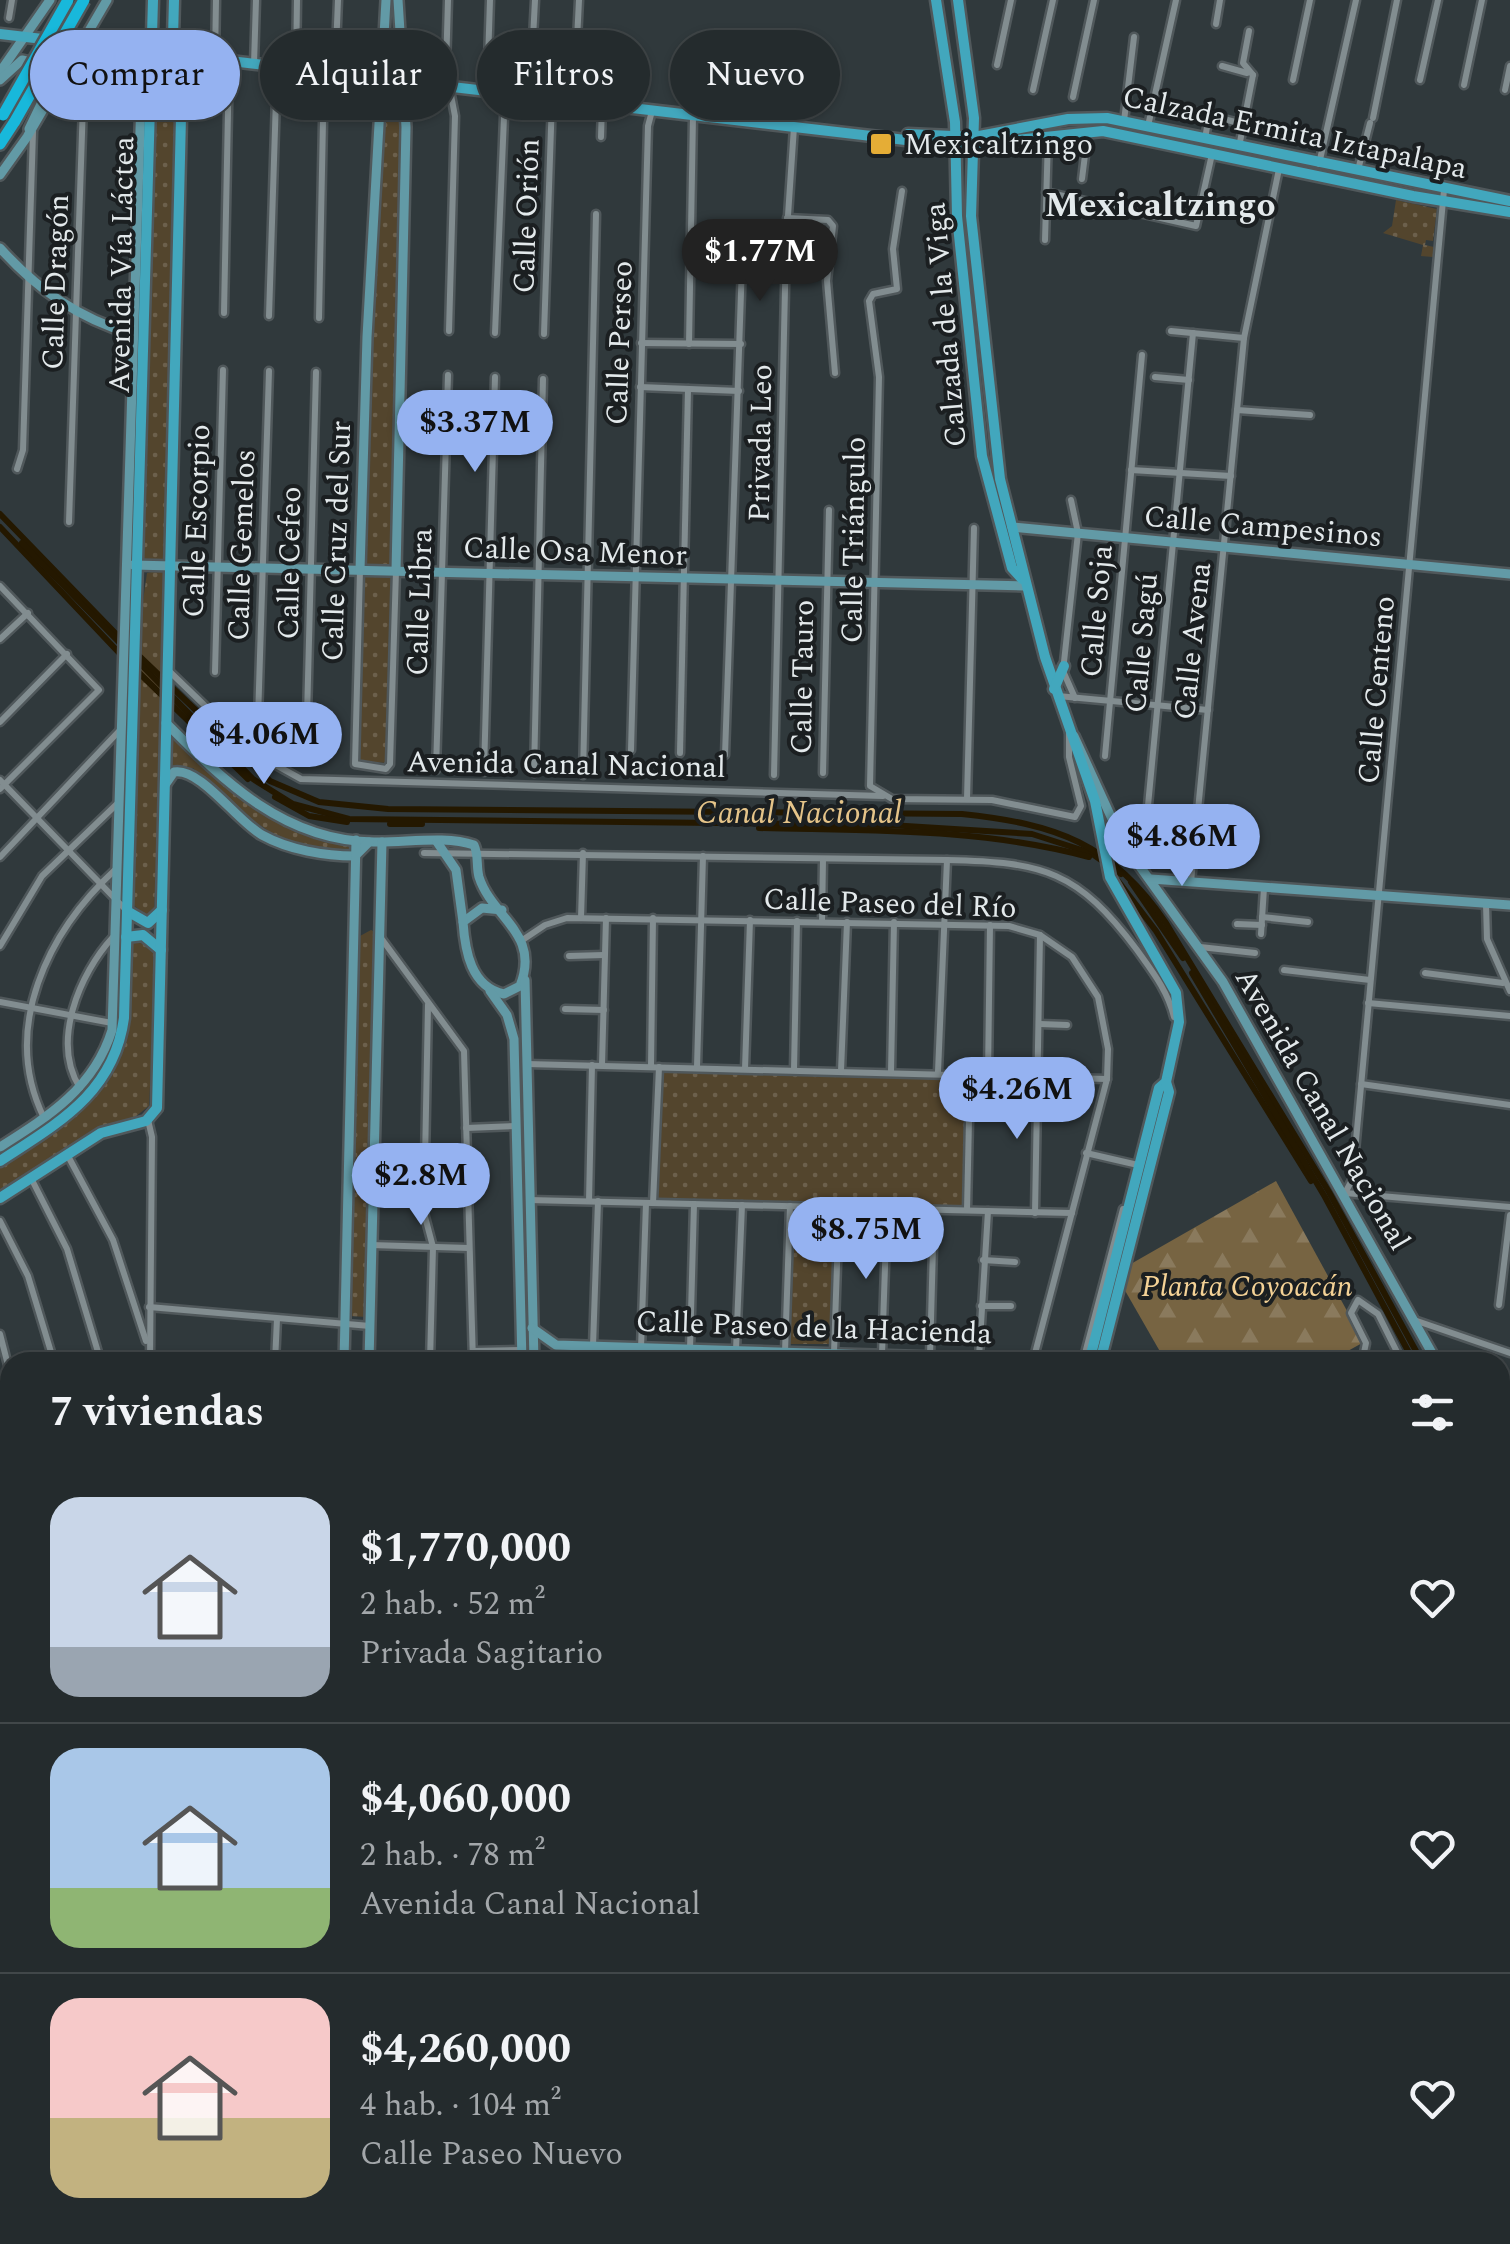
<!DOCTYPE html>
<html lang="es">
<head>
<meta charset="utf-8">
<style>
	body { margin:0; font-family:Spectral,serif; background:#2c3335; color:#f1f3f6; height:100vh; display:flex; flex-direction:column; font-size:38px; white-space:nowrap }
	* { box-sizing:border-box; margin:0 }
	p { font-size:32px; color:#a3a7aa }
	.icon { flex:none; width:55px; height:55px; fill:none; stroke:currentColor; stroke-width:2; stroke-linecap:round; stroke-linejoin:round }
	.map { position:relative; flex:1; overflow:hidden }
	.details { position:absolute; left:0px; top:1352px; width:1510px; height:892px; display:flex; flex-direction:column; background:#242b2d; border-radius:30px 30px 0 0; box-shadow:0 2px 8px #0004,0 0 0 2px #414749 }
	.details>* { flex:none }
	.top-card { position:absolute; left:30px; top:30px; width:1000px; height:90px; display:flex; gap:20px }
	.price { position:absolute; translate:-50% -85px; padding:0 22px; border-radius:35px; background:#95b2f1; color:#111; font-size:32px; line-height:65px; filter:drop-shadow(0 2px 5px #0008) }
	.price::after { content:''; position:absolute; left:50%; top:60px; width:30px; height:22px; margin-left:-15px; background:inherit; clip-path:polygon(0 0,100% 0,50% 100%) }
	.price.on { background:#222; color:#fff }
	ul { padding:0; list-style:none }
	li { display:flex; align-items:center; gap:30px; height:250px; padding:0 50px }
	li+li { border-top:2px solid #414749 }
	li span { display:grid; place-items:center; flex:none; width:280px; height:200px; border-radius:30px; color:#555 }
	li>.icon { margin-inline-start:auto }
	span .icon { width:120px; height:120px; fill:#fffc; stroke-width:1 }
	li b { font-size:42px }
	h2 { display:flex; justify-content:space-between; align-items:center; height:120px; padding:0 50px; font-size:42px }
	.pill { padding:0 35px; border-radius:45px; background:#242b2d; box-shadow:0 2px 8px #0004,0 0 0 2px #414749; font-size:35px; line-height:90px }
	.pill.on { background:#95b2f1; color:#111 }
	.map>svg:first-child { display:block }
	.grass { fill:url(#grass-dots) }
	.forest { fill:url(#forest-firs) }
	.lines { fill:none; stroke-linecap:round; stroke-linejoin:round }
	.canal { stroke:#241800; stroke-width:6 }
	.street-casing { stroke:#50585b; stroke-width:11 }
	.secondary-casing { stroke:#50585b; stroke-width:14 }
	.primary-casing { stroke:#50585b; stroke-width:15 }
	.highway-casing { stroke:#50585b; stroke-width:16 }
	.street { stroke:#828d90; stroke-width:6 }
	.secondary { stroke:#629aa6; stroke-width:9 }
	.primary { stroke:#42a7bd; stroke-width:10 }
	.highway { stroke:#18b8db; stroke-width:11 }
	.highway-bridge-casing { stroke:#50585b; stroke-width:16; stroke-linecap:butt }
	.highway-bridge { stroke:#18b8db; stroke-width:11 }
	.poi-dot { fill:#e5ad36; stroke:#1b1f21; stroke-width:4 }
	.labels { text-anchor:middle; stroke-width:8; stroke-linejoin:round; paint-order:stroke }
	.street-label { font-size:30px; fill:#e3e9eb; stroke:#1b1f21 }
	.poi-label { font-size:30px; fill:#e3e9eb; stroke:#1b1f21; text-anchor:start }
	.park-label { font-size:30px; font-style:italic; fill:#f4d296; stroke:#1b1f21 }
	.water-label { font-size:32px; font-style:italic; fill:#e5c489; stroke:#1b1f21 }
	.quarter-label { font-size:35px; font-weight:bold; fill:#e3e9eb; stroke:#1b1f21 }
</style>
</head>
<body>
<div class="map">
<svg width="1510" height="2244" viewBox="0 0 1510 2244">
	<defs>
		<pattern id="grass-dots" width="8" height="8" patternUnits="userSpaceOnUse" patternTransform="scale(2.5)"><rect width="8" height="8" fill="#53452d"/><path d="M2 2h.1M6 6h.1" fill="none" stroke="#6c604c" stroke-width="1.8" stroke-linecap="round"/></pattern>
		<pattern id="forest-firs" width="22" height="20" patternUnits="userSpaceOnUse" patternTransform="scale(2.5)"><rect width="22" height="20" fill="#776442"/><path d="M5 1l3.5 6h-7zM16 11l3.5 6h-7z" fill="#8a7a5d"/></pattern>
	</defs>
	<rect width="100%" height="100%" fill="#30393c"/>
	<g class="grass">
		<path d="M159 73 174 74 179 81 170 561 142 560 155 80Z"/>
		<path d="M380 90 404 92 388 763 357 761Z"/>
		<path d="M1396 200 1437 209 1433 241 1426 240 1425 245 1434 247 1433 257 1421 256 1423 245 1383 233 1392 226Z"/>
		<path d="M157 571 168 574 154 915 150 918 132 904 140 622 147 573Z"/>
		<path d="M170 733 240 796 283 823 354 844 353 852C284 858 239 811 193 768L168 772Z"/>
		<path d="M371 930 377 933 367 1317 349 1316 360 936Z"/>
		<path d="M133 939 157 951 149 1106 135 1117 102 1129 0 1196V1167C53 1133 121 1096 126 1025 127 999 123 962 133 939Z"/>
		<path d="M658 1072 973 1076 969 1215 654 1207Z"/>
		<path d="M792 1215H836L830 1344H786Z"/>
	</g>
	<path class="forest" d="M1276 1181 1364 1342 1328 1362H1166L1123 1287 1129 1265Z"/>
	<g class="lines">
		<g class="canal">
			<path d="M0 514 123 641"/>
			<path d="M0 527 123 657"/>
			<path d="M22 543 253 779 293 804 349 819 890 825 1032 834 1091 853 1121 874"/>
			<path d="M136 653 270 781 319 802 388 809 962 814C1056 824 1112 843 1166 923L1329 1192 1422 1362"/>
			<path d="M135 669 248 779"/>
			<path d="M275 797 309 816 347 822"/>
			<path d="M390 824H422"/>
			<path d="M759 828C871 831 982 828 1089 857"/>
			<path d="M1112 873 1156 931 1311 1181"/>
			<path d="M1131 882 1183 958"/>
			<path d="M1192 973 1325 1197 1414 1362"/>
			<path d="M1500 1500 1510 1516"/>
			<path d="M1500 1520 1510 1534"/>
		</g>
		<g class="street-casing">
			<g id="street">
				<path d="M448 0 446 69 455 116 449 331"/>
				<path d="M9 18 12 0"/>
				<path d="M1216 24 1220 0"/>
				<path d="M1249 31 1243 63 1253 75"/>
				<path d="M215 59 216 0"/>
				<path d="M254 64 256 0"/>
				<path d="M997 65 1011 0"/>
				<path d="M1222 66 1247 73"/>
				<path d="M296 68 297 0"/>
				<path d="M335 74 338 0"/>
				<path d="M1293 80 1310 0"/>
				<path d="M1420 80 1438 0"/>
				<path d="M1464 85 1482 0"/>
				<path d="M1033 90 1053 0"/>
				<path d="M1505 90 1510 66"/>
				<path d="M487 91 490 0"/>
				<path d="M530 96 535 0"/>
				<path d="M1073 97 1094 0"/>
				<path d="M574 100 579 0"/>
				<path d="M1154 101 1243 124"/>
				<path d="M1373 118 1397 0"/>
				<path d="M1124 121 1134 37"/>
				<path d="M1148 126 1176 0"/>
				<path d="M601 137 602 105"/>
				<path d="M1205 139 1209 115"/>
				<path d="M1239 147 1253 75"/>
				<path d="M1319 164 1356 0"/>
				<path d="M1358 170 1370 123"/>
				<path d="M1082 179 1088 131"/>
				<path d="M1444 190 1355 1151 1352 1180 1345 1193 1510 1207"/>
				<path d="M902 191 893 249 897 289 873 294 869 301 879 377 870 786 892 799 992 800 1075 817 1081 806 1069 757V733"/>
				<path d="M1046 192 1196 226 1212 154"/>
				<path d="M787 218 828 220 833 226 827 281 835 373"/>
				<path d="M740 233 786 245"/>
				<path d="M1045 240 1048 137"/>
				<path d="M224 313 229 61"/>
				<path d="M269 316 277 67"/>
				<path d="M319 318 324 72"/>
				<path d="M1171 331 1244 338"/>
				<path d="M495 333 505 93"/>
				<path d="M544 334 552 99"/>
				<path d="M641 343 741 344"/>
				<path d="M689 344 693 116"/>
				<path d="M1155 377 1189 380"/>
				<path d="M640 387 739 391"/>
				<path d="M1237 410 1310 415"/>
				<path d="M17 469 23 450 33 132"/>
				<path d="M1131 470 1231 476"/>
				<path d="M1071 500 1078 533 1063 671 1075 698"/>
				<path d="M69 522 85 44"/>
				<path d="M360 570 355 764 386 769 390 764 396 571"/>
				<path d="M0 586 99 690 0 789"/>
				<path d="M0 639 28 613"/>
				<path d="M168 670 254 753 301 779 883 796"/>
				<path d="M215 672 223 370"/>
				<path d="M1058 696 1208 710"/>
				<path d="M258 719 269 371"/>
				<path d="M0 722 67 654"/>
				<path d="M631 750 648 126 652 111"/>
				<path d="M680 753 688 389"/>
				<path d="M306 755 316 372"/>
				<path d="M725 755 742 264"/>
				<path d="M1105 756 1142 355"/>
				<path d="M436 770 448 375"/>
				<path d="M484 772 495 377"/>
				<path d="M534 773 543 379"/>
				<path d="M823 773 829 510"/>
				<path d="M583 775 596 214"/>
				<path d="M774 775 786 245 794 127"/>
				<path d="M0 780 127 911"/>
				<path d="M967 799 974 528"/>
				<path d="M1145 837 1193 333"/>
				<path d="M424 853 947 860C1044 862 1078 871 1137 950 1152 971 1168 991 1174 1017"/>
				<path d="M0 857 122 728"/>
				<path d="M1191 882 1244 338 1279 169"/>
				<path d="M1486 904 1487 939 1510 991"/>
				<path d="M1262 917 1308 922"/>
				<path d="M581 918 583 853"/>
				<path d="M822 922 823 859"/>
				<path d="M1237 924 1262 925"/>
				<path d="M1261 934 1264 888"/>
				<path d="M381 938 464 1051 473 1362"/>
				<path d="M521 941 545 925 567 918 1009 926 1040 935 1072 957 1098 997 1108 1049 1107 1079 1033 1361"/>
				<path d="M0 946 42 876 119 802"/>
				<path d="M1200 947 1255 953"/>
				<path d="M569 956 604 955"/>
				<path d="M1284 970 1370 980"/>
				<path d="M1425 973 1503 983"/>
				<path d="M0 1002 112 1023"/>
				<path d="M1368 1003 1510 1016"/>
				<path d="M428 1005 424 1213 433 1247 430 1362"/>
				<path d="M565 1009 604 1010"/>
				<path d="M1040 1024 1067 1025"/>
				<path d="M527 1064 1107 1079"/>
				<path d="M602 1065 606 918"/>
				<path d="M651 1066 653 918"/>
				<path d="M697 1067 703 856"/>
				<path d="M745 1069 750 920"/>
				<path d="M794 1070 797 921"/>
				<path d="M841 1071 847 922"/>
				<path d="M891 1072 894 922"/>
				<path d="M938 1072 947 860"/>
				<path d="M988 1075 990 925"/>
				<path d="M1361 1084 1510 1105"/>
				<path d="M80 1088C51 1042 79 974 113 937"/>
				<path d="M44 1118C0 1028 48 931 117 868"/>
				<path d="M148 1120 152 1137 150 1362"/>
				<path d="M466 1128 517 1126"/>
				<path d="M1086 1153 1138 1165"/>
				<path d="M68 1156 113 1240 146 1341"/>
				<path d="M31 1178 67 1249 101 1362"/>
				<path d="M529 1200 1072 1213"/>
				<path d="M589 1201 592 1065"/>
				<path d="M653 1203 659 1067"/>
				<path d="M967 1210 970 1075"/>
				<path d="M1035 1213 1040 935"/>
				<path d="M0 1221 28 1276 54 1362"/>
				<path d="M371 1245 469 1248"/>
				<path d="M983 1260 1015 1262"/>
				<path d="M1499 1305 1510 1215"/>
				<path d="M981 1306H1011"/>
				<path d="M149 1307 370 1326"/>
				<path d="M1414 1320 1510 1353"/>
				<path d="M0 1334 10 1373"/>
				<path d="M593 1346 598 1201"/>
				<path d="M641 1348 646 1203"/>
				<path d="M690 1349 694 1204"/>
				<path d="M736 1350 742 1205"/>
				<path d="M473 1351 522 1350"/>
				<path d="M785 1352 790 1206"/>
				<path d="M834 1353 839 1207"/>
				<path d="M882 1355 887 1208"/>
				<path d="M930 1356 934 1210"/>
				<path d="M979 1357 988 1211"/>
				<path d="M1083 1361 1123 1209"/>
				<path d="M275 1362 277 1319"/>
				<path d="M1362 1362 1366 1343 1351 1313 1358 1300 1378 1314 1402 1362"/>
				<path d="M0 1456H10"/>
				<path d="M1500 1550 1510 1562"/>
				<path d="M0 1569 10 1571"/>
				<path d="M0 1586 10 1545"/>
				<path d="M0 1705 10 1691"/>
				<path d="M0 1741 10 1747"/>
				<path d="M0 1791 10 1776"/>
				<path d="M1500 1842 1510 1806"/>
				<path d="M1500 1885 1510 1888"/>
				<path d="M0 1936 10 1899"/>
				<path d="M1500 1939 1510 1941"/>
				<path d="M1500 2011 1510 2014"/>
				<path d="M8 2077H10"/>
				<path d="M1500 2137 1510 2104"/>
				<path d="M1500 2206 1510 2211"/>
				<path d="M636 2235 674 2244"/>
				<path d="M1276 2235 1280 2244"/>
				<path d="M6 2244 8 2229"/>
				<path d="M45 2244 46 2235"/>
				<path d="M86 2244 87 2235"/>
				<path d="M134 2244V2235"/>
				<path d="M180 2244V2235"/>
				<path d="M344 2244V2235"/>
				<path d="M452 2244 456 2235"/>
				<path d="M581 2244 582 2235"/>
				<path d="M1143 2244V2235"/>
				<path d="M1234 2244H1239"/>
			</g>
		</g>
		<g class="secondary-casing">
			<g id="secondary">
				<path d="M0 72 50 0"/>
				<path d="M0 80 22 60 55 67V75L29 129"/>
				<path d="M0 175 27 137 107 0"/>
				<path d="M0 248C38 290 78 318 132 334"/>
				<path d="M1012 527 1510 574"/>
				<path d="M133 565 1024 586"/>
				<path d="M360 570 367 337 386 0"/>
				<path d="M396 571 406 127 398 0"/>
				<path d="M166 723C225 782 284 841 374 842 405 843 445 835 474 845 479 856 476 866 479 877 492 918 541 933 520 986L504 994C471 987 465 951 463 922L482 908 502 910"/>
				<path d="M1074 736 1123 843 1223 982 1437 1362"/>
				<path d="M165 785 174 772C200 767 237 821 262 835 289 850 325 856 355 856L369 842"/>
				<path d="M437 842 456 870 463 922"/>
				<path d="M1151 879 1510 905"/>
				<path d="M525 980 534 1362"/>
				<path d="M490 991 507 1015 514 1039 522 1362"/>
				<path d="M0 1147C49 1116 94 1088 112 1030L142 66 151 53"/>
				<path d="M532 1328 556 1345 1093 1362"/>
				<path d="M344 1362 356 840"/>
				<path d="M369 1362 382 842"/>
				<path d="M546 1362 557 1359 714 1362"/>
				<path d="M1500 1484 1510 1503"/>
				<path d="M0 1942 10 1946"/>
				<path d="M0 1963 10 1966"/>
				<path d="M1500 2022H1510"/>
				<path d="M1500 2036H1510"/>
				<path d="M232 2235V2244"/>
				<path d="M984 2235 1028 2244"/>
				<path d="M377 2244 380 2235"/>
				<path d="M388 2244 392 2235"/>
				<path d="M1078 2244 1123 2235"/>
			</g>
		</g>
		<g class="primary-casing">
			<g id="primary">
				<path d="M936 0 955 122 957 216 982 456 1012 568 1022 579"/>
				<path d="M958 0 974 118 971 216 1000 479 1045 657 1095 801 1110 877 1176 993 1179 1022 1166 1082 1159 1088 1089 1362"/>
				<path d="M0 34 957 146 1103 131 1413 196 1510 212"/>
				<path d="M151 76 157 70 182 76"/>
				<path d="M908 134 974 137 1068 119 1107 118 1510 201"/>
				<path d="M1054 689 1064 666"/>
				<path d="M127 911 148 923 162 910"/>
				<path d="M126 937 143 935 161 950"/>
				<path d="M0 1161C58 1123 114 1093 124 1018L153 0"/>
				<path d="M0 1198 101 1133 146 1121 157 1108 182 76 173 38 174 0"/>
				<path d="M1100 1362 1169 1092 1166 1082"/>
				<path d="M872 2244 873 2235"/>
			</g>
		</g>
		<g class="highway-casing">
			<path id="highway" d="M0 144 15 121"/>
		</g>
		<use href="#street" class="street"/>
		<use href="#secondary" class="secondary"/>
		<use href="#primary" class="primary"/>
		<use href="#highway" class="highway"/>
		<g class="highway-bridge-casing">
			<g id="highway-bridge">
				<path d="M3 115 68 0"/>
				<path d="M15 121 84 0"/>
			</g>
		</g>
		<use href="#highway-bridge" class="highway-bridge"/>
	</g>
	<rect class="poi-dot" x="869" y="132" width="24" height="24" rx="5"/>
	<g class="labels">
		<g class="street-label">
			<text transform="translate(1295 132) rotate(12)" y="10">Calzada Ermita Iztapalapa</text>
			<text transform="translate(526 216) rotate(-88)" y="10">Calle Orión</text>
			<text transform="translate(121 265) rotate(-89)" y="10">Avenida Vía Láctea</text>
			<text transform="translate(55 282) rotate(-88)" y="10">Calle Dragón</text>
			<text transform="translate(945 325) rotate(-95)" y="10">Calzada de la Viga</text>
			<text transform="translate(619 343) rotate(-88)" y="10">Calle Perseo</text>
			<text transform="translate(760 443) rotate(-89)" y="10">Privada Leo</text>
			<text transform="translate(196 521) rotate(-88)" y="10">Calle Escorpio</text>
			<text transform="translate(1263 526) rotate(5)" y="10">Calle Campesinos</text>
			<text transform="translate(853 540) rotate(-89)" y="10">Calle Triángulo</text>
			<text transform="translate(336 541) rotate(-88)" y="10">Calle Cruz del Sur</text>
			<text transform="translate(241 545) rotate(-88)" y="10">Calle Gemelos</text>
			<text transform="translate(575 551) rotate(2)" y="10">Calle Osa Menor</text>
			<text transform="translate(289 563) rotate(-89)" y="10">Calle Cefeo</text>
			<text transform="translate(419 602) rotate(-88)" y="10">Calle Libra</text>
			<text transform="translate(1096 611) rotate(-85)" y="10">Calle Soja</text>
			<text transform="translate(1192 641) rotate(-84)" y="10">Calle Avena</text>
			<text transform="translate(1141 643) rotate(-85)" y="10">Calle Sagú</text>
			<text transform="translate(802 677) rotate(-89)" y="10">Calle Tauro</text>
			<text transform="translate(1376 690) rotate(-85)" y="10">Calle Centeno</text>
			<text transform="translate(566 764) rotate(1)" y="10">Avenida Canal Nacional</text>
			<text transform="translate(890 903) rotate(2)" y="10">Calle Paseo del Río</text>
			<text transform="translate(1323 1109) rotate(60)" y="10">Avenida Canal Nacional</text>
			<text transform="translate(814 1327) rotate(2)" y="10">Calle Paseo de la Hacienda</text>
		</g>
		<g class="poi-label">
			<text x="904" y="154">Mexicaltzingo</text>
		</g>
		<g class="park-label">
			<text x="1247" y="1296">Planta Coyoacán</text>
		</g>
		<g class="water-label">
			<text x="799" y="823">Canal Nacional</text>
		</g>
		<g class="quarter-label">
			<text x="1160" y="216">Mexicaltzingo</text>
		</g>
	</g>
</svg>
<b class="price on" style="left:760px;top:304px">$1.77M</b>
<b class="price" style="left:475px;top:475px">$3.37M</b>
<b class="price" style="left:264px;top:787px">$4.06M</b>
<b class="price" style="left:1182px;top:889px">$4.86M</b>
<b class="price" style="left:1017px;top:1142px">$4.26M</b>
<b class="price" style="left:421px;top:1228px">$2.8M</b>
<b class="price" style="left:866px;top:1282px">$8.75M</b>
<div class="top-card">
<a class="pill on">Comprar</a>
<a class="pill">Alquilar</a>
<a class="pill">Filtros</a>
<a class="pill">Nuevo</a>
</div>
<section class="details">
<h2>7 viviendas<svg class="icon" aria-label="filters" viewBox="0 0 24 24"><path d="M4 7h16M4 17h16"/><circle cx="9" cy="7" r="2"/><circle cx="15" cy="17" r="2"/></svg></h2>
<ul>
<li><span style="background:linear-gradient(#c9d6e8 75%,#9aa5b1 0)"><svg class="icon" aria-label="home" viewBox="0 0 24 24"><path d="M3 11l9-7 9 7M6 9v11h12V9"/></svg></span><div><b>$1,770,000</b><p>2 hab. · 52 m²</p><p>Privada Sagitario</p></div><svg class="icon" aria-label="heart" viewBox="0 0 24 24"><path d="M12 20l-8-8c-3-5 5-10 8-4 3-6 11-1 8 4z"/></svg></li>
<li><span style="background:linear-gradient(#a9c7e8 70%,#8fb573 0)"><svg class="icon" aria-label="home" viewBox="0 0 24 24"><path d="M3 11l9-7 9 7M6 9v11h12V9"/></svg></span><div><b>$4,060,000</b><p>2 hab. · 78 m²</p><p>Avenida Canal Nacional</p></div><svg class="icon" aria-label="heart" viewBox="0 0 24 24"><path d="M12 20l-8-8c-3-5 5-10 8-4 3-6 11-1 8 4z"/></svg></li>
<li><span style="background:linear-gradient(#f6c9c9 60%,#c2b280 0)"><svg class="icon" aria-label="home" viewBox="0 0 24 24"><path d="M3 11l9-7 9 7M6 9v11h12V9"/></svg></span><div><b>$4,260,000</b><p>4 hab. · 104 m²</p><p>Calle Paseo Nuevo</p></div><svg class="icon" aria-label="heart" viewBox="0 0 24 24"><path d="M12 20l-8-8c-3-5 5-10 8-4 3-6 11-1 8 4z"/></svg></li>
</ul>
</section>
</div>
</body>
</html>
